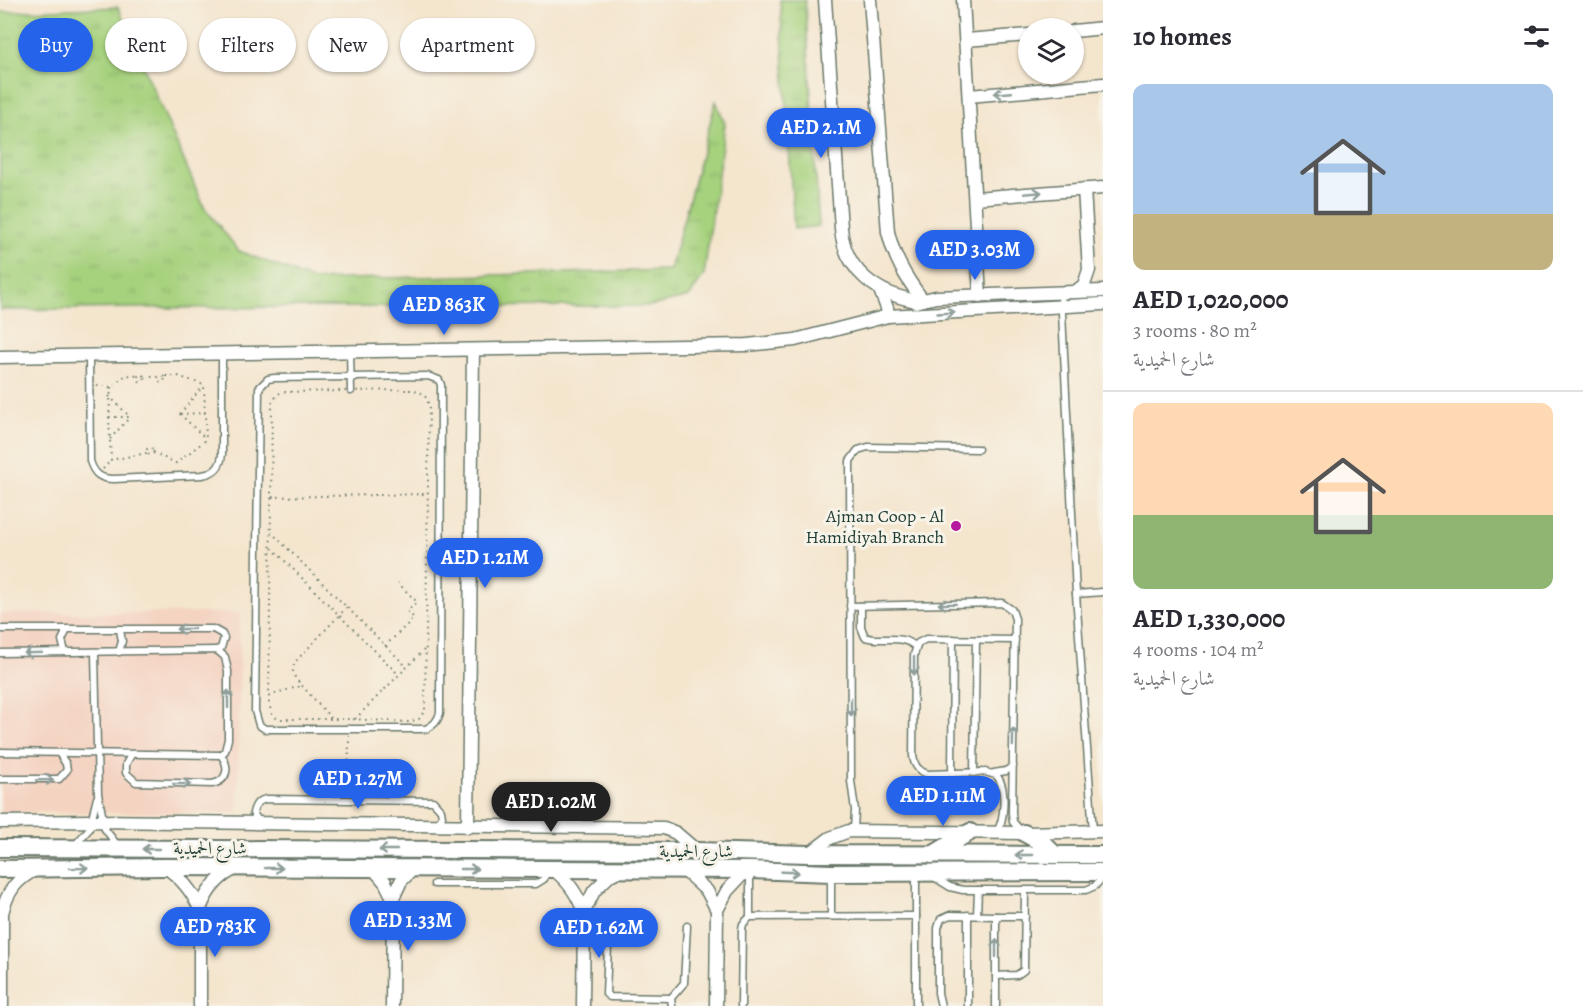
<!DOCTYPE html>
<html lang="en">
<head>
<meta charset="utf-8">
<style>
	body { margin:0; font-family:Alegreya,Amiri,serif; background:#f7f7f7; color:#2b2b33; height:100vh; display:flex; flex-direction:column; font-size:22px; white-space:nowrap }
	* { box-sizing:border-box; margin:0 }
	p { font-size:20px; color:#7c7c81 }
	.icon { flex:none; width:33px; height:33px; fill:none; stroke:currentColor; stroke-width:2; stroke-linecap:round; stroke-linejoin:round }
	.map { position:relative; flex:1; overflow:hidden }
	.sheet { display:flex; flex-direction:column; background:#fff; width:480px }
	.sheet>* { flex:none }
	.guide { position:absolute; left:18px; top:18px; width:570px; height:54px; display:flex; gap:12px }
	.fabs { position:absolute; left:1018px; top:18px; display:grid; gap:12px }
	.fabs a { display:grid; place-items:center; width:66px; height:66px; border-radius:50%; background:#fff; box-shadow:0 2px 4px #0004; font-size:30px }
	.price { position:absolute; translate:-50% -51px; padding:0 14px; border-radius:21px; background:#2563eb; color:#fff; font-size:20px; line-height:39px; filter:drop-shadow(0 2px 3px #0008) }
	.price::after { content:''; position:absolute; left:50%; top:36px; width:18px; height:14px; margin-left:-9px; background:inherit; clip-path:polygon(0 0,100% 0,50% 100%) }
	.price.selected { background:#222; color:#fff }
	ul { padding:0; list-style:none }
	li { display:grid; align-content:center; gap:12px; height:318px; padding:0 30px }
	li+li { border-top:2px solid #e1e1e2 }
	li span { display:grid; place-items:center; height:186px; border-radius:12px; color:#555 }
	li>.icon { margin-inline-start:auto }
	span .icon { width:108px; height:108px; fill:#fffc; stroke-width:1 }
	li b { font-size:26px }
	h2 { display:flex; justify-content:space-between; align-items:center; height:72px; padding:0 30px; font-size:26px }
	.tag { padding:0 21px; border-radius:27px; background:#fff; box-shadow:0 2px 4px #0004; font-size:21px; line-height:54px }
	.tag.selected { background:#2563eb; color:#fff }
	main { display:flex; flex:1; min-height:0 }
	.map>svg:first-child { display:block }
	.built { fill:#f4d3c1 }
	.grass { fill:url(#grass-tufts); stroke:#628758; stroke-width:1.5 }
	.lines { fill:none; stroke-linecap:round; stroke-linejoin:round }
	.lane-casing { stroke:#6a786a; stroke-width:9 }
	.street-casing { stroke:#6a786a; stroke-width:15 }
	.secondary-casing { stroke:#6a786a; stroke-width:20 }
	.path { stroke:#6a786a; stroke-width:2; stroke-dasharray:1.5 4.5; stroke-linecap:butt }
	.lane { stroke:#fff; stroke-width:6 }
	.street { stroke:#fff; stroke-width:12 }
	.secondary { stroke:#fff; stroke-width:16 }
	.oneway { stroke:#8f9e9a }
	.poi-dot { fill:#b5179e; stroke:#f7f3e8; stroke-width:2 }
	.labels { text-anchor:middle; stroke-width:6; stroke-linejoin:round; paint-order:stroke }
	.poi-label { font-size:18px; fill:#1f3d34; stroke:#f7f3e8; text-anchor:end }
	.street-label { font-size:18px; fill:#1f3d34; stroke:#f7f3e8 }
</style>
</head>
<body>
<main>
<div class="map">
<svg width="1103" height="1006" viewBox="0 0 1103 1006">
	<defs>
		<pattern id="grass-tufts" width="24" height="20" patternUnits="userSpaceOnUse" patternTransform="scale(1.5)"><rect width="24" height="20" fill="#a6d17d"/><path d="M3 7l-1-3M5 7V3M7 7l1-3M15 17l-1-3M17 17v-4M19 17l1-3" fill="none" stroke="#8eb46d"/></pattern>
	</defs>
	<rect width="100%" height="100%" fill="#f7f3e8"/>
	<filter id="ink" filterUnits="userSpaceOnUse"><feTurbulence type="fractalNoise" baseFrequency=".0167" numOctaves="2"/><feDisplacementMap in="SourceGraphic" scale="12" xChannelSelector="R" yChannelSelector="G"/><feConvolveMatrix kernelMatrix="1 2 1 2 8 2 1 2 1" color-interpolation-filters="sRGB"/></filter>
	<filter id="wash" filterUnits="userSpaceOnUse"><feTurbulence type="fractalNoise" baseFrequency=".008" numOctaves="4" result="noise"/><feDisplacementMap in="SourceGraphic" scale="24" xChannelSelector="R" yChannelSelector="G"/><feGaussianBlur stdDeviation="1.35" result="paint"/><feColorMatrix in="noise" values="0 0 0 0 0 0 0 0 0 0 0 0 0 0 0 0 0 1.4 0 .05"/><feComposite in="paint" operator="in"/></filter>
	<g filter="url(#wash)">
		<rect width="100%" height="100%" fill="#f4e5cd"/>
		<path class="built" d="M0 613H240L238 813 0 812Z"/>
		<g class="grass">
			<path d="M780 0H805L819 226 794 229Z"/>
			<path d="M118 7 204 207 239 251 313 280 670 270 716 101 725 124 704 275 689 297 650 306 138 308 0 310V12Z"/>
		</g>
	</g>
	<g filter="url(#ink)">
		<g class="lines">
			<g class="lane-casing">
				<g id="lane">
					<path d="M1061 293 1076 594 1093 832"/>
					<path d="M350 352 351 391"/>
					<path d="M89 356 90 461C94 474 100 479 114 479L202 475C215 473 221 467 222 454V354"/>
					<path d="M428 376 439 380 441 385 440 713C437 722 434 725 426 729H265L259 725 255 711 259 388 268 379 274 378Z"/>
					<path d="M1076 594 1103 592"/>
					<path d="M850 606 1002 603 1012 610 1015 619 1012 813 1013 822 1021 831"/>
					<path d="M861 606V627L865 637C882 643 901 633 916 647"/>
					<path d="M0 629H213L222 634 224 638 221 648 217 650"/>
					<path d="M65 652 62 640 67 630"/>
					<path d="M119 652 122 641 120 630"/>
					<path d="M0 653 217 650 225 657 228 671V739L225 751 221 755"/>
					<path d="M95 653 98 794 105 829 117 845"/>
					<path d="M0 752 221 755"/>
					<path d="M131 755 126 764V773L136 782 212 784C228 781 230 767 221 755"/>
					<path d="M974 773 976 640"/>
					<path d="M994 773 1006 771 1013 766"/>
					<path d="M952 774 953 639"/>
					<path d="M0 779H59L67 770 66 764 59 753"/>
					<path d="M259 822 253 813C255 804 258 801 266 799L433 801 441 810 442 816 438 824"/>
					<path d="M854 831 855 810 851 781 850 461 858 450 868 447 978 449"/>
					<path d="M996 833C1005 821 1007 786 996 775L985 772 928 774C919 772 914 765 913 756L914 655 918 643 926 639 1015 640"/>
					<path d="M76 844 89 829 97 798"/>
					<path d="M831 875V916"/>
					<path d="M916 875V1006"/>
					<path d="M934 877 950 887 963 890H1086L1095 886 1101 879"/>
					<path d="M434 884H536L544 879 546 869"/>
					<path d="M977 915 978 890"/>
					<path d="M996 916H1025"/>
					<path d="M750 917V870"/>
					<path d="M609 921 606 994 610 997 671 998"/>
					<path d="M996 976 1017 975 1024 970 1025 891"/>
					<path d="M672 1006 671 998 684 983 687 926"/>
					<path d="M741 1006 742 929 743 924 750 917 916 916"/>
					<path d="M941 1006 938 993V928L941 919 950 915 996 916V1006"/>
					<path d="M968 1006V915"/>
				</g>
			</g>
			<g class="street-casing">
				<g id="street">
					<path d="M825 0 841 228C844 271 878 295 918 301"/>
					<path d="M870 0 888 232C894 258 906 278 922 299"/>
					<path d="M963 0 980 296"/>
					<path d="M1074 31 1103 28"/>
					<path d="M966 40 1029 35"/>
					<path d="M969 96 1103 84"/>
					<path d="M975 198 1103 188"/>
					<path d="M880 290 887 308 888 316"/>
					<path d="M1075 292 1084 285 1089 270 1084 189"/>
					<path d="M915 302 936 297 1103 291"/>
					<path d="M0 357 747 345 795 340 888 316 1103 304"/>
					<path d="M0 822 93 821 664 828 676 833 697 851"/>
					<path d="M468 827 473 350"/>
					<path d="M809 854 830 838 849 831 1024 833 1103 831"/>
					<path d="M165 867C182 878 192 891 200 909"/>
					<path d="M373 868 385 882 393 898"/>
					<path d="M553 869C568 881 577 893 584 912"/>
					<path d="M684 870 707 891 717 910"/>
					<path d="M2 1006V913C7 892 17 878 37 869"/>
					<path d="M200 1006V909C207 890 218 876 237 868"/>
					<path d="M392 1006 393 898 401 881 414 868"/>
					<path d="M583 1006 584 912 594 891 610 875 620 870"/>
					<path d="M716 1006 717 910 727 891 741 876 750 870"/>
				</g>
			</g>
			<g class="secondary-casing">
				<g id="secondary">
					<path d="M1024 833 1044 844 1055 855"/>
					<path d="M0 848 697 851 809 854 1103 855"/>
					<path d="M932 855 970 832"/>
					<path d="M0 869 165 867 750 870 831 873 1103 872"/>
				</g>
			</g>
			<g class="path">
				<circle cx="141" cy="378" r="3.5"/>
				<circle cx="161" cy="379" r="3.5"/>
				<path d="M145 378 157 376"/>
				<path d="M97 385 111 387 126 375 139 376"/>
				<path d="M111 387 109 417 111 460 147 453"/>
				<path d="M409 390C421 390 427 395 429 407L425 710 419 719 409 722 349 719H278L272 715 269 703 272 402 278 394 283 392Z"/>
				<path d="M109 396 130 417"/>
				<path d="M180 414 203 386"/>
				<path d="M180 414 206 439"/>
				<path d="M180 414 205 413"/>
				<path d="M109 417H130"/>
				<path d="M110 439 130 417"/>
				<circle cx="150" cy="451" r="3.5"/>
				<path d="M153 453 176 463 206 440 204 385 178 376H164"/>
				<path d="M103 469 111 460"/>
				<path d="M272 497 428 494"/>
				<path d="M271 532 407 667"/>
				<path d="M272 548 399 675"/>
				<path d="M385 646 414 618 407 611 417 602 398 583"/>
				<path d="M269 695 301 686"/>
				<path d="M331 718 296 679C292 672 292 668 296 661L347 607"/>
				<path d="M355 719 427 647"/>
				<path d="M348 791 349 736"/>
			</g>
			<use href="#lane" class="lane"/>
			<use href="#street" class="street"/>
			<use href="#secondary" class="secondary"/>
		</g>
		<defs><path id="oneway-shaft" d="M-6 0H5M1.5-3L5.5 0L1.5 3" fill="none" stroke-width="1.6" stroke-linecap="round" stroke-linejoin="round" transform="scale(1.5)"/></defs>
		<g class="oneway">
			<use href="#oneway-shaft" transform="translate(1003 93) rotate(175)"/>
			<use href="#oneway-shaft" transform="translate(1033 193) rotate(-5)"/>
			<use href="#oneway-shaft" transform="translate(946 313) rotate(-3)"/>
			<use href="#oneway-shaft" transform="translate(947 604) rotate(179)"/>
			<use href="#oneway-shaft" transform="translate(185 629) rotate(180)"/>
			<use href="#oneway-shaft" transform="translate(33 653) rotate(179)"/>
			<use href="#oneway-shaft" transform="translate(914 666) rotate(90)"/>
			<use href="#oneway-shaft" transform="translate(228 699) rotate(-90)"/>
			<use href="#oneway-shaft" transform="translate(851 707) rotate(90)"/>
			<use href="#oneway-shaft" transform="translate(1013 737) rotate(-89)"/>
			<use href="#oneway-shaft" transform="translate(45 780) rotate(-1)"/>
			<use href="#oneway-shaft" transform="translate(182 784) rotate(1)"/>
			<use href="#oneway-shaft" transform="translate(151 849) rotate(-180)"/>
			<use href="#oneway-shaft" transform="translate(388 850) rotate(-180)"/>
			<use href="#oneway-shaft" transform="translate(1024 855) rotate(-180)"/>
			<use href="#oneway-shaft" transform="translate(79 868) rotate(-1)"/>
			<use href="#oneway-shaft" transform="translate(274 868)"/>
			<use href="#oneway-shaft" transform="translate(469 869)"/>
			<use href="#oneway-shaft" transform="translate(790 872) rotate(2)"/>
			<use href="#oneway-shaft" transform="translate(996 948) rotate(-90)"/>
		</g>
	</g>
	<circle class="poi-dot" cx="956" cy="526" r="6"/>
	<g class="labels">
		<g class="poi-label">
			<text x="944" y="522">Ajman Coop - Al<tspan x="944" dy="21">Hamidiyah Branch</tspan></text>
		</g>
		<g class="street-label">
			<text x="210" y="854">شارع الحميدية</text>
			<text x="696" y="857">شارع الحميدية</text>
		</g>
	</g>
</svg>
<div class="fabs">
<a><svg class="icon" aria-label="layers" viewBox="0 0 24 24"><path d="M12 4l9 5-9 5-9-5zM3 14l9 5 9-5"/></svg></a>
</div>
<b class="price" style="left:821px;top:159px">AED 2.1M</b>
<b class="price" style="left:975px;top:281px">AED 3.03M</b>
<b class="price" style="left:444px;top:336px">AED 863K</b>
<b class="price" style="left:485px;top:589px">AED 1.21M</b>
<b class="price" style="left:358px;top:810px">AED 1.27M</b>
<b class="price" style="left:943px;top:827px">AED 1.11M</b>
<b class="price selected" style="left:551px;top:833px">AED 1.02M</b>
<b class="price" style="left:408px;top:952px">AED 1.33M</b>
<b class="price" style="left:215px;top:958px">AED 783K</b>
<b class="price" style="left:599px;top:959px">AED 1.62M</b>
<div class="guide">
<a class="tag selected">Buy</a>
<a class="tag">Rent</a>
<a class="tag">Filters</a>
<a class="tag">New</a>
<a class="tag">Apartment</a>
</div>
</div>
<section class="sheet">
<h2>10 homes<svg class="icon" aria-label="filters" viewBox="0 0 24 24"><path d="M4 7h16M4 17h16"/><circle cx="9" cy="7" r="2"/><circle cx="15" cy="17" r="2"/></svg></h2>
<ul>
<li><span style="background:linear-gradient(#a9c7e8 70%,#c2b280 0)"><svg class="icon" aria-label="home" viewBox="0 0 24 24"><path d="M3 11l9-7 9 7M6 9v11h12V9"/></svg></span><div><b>AED 1,020,000</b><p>3 rooms · 80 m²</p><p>شارع الحميدية</p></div></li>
<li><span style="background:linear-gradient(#ffd9b3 60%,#8fb573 0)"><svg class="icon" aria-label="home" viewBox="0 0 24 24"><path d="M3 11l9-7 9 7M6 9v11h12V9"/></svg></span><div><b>AED 1,330,000</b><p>4 rooms · 104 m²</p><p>شارع الحميدية</p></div></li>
</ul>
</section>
</main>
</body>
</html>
